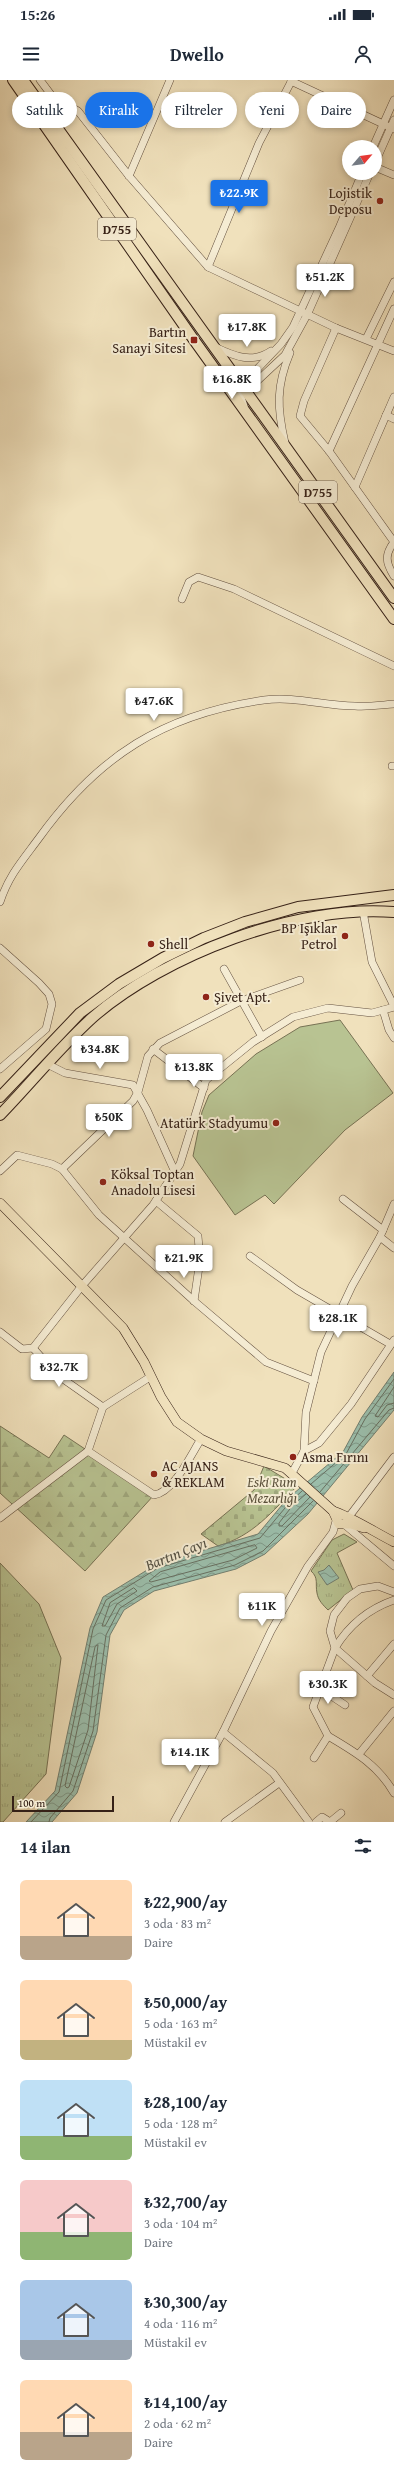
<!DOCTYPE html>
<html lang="tr">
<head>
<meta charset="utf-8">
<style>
	body { margin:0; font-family:"Gentium Book Plus",serif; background:#f2f2f3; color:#1f2937; height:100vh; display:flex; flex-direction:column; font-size:15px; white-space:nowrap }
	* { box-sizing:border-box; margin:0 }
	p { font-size:13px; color:#747a83 }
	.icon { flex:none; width:22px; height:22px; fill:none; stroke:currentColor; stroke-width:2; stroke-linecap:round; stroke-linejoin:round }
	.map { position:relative; height:1742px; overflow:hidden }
	.sheet { display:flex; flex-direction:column; background:#fff; flex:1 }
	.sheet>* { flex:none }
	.guide { position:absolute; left:12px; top:12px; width:370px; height:36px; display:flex; gap:8px }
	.needle { width:26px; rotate:61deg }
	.tools { position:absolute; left:342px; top:60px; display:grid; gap:8px }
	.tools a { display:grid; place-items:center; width:40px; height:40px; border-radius:50%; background:#fff; box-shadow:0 2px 6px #0003; font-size:20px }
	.scale { position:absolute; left:12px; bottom:10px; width:102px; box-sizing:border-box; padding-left:4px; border:2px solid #362117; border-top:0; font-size:11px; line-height:14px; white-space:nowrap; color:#362117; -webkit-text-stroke:3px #f5ecd3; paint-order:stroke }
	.price { position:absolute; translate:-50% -34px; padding:0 9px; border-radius:4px; background:#fff; color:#222; font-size:13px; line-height:26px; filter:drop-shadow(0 1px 2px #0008) }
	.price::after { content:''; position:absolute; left:50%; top:24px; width:12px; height:9px; margin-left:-6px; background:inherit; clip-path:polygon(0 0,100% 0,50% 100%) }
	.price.selected { background:#1a73e8; color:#fff }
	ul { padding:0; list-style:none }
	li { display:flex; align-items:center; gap:12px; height:100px; padding:0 20px }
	li span { display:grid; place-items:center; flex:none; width:112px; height:80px; border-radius:6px; color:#555 }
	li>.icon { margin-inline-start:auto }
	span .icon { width:48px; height:48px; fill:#fffc; stroke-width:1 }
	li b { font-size:17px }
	h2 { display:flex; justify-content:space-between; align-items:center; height:48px; padding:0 20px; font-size:17px }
	.tag { padding:0 14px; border-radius:18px; background:#fff; box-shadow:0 2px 6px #0003; font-size:14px; line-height:36px }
	.tag.selected { background:#1a73e8; color:#fff }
	.status { display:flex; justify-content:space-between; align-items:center; height:28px; padding:0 20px; background:#fff; direction:ltr }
	.status svg { height:11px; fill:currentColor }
	header { display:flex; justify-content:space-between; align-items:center; height:52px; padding:0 20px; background:#fff; font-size:18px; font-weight:600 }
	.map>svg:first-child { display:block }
	.grass { fill:url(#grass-tufts); stroke:#777254 }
	.forest { fill:url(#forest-firs); stroke:#777254 }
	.cemetery { fill:url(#cemetery-stones); stroke:#777254 }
	.pitch { fill:#b8c392; stroke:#777254 }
	.water { fill:url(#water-waves); stroke:#737f70 }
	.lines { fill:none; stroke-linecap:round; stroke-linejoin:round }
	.shore { stroke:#687061; stroke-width:1 }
	.minor-casing { stroke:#645140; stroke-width:8 }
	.major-casing { stroke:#362117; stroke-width:10 }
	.highway-casing { stroke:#362117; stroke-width:12 }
	.minor { stroke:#f5ecd3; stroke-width:7 }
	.major { stroke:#f0e1bc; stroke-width:9 }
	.highway { stroke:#f0e1bc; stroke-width:10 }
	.poi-dot { fill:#8f2418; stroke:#f5ecd3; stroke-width:1.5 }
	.labels { text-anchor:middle; stroke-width:4; stroke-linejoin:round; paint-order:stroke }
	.shield { fill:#f5ecd3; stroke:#6f5e4f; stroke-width:1 }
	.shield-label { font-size:13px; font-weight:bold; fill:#362117 }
	.poi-label { font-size:14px; fill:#362117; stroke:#f5ecd3; text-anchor:start }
	.park-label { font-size:14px; font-style:italic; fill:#5d523c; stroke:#f5ecd3 }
	.water-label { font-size:15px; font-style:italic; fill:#545043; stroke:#f5ecd3 }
</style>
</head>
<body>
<div class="status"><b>15:26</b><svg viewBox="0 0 49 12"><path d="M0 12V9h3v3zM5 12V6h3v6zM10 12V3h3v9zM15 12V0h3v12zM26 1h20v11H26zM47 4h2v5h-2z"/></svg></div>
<header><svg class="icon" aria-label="menu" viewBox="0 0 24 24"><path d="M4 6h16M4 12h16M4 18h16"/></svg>Dwello<svg class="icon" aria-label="person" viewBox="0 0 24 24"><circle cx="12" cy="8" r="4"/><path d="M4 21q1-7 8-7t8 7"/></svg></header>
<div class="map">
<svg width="394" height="1742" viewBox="0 0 394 1742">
	<defs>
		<pattern id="grass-tufts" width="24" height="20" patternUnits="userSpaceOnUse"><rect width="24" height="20" fill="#b8c392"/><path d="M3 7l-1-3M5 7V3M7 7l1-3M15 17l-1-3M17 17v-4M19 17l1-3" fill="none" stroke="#9fa77d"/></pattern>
		<pattern id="forest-firs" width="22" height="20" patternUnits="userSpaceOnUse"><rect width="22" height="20" fill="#b8c392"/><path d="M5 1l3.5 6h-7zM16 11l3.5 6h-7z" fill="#9fa77d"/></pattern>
		<pattern id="cemetery-stones" width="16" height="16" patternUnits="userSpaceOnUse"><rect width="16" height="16" fill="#b8c392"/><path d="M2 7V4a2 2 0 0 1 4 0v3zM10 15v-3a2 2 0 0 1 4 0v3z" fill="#9fa77d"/></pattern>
		<pattern id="water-waves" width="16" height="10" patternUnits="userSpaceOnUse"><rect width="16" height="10" fill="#9bbeab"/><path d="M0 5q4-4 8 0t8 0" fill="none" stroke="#7f9a8a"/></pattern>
	</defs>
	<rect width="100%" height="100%" fill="#f0e1bc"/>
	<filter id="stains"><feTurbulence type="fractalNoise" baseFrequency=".005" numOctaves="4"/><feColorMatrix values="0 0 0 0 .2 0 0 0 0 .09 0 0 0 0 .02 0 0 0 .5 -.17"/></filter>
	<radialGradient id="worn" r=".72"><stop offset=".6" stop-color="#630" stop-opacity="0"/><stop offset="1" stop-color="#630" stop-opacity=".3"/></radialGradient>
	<g class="grass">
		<path d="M344 1454 357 1462 337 1473 353 1510 328 1530C323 1525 318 1520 317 1513 315 1504 319 1498 311 1491L332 1460Z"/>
		<path d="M0 1483 39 1524 61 1578 46 1694 3 1742H0Z"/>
	</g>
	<path class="forest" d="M0 1346 49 1378 64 1355 154 1415 85 1491 0 1413Z"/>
	<path class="cemetery" d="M264 1386 297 1406C272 1432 253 1456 218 1466L201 1454 254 1410Z"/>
	<path class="pitch" d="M340 940 393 1013 345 1050 274 1124 265 1115 235 1135 193 1076 202 1032 209 1015 256 974 300 947Z"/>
	<g class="water">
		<path d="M394 1292V1330L308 1434 265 1474 236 1489 154 1511 124 1530 110 1555 97 1652 77 1713 52 1742H26L55 1711 90 1548 103 1517 157 1484 258 1454 287 1419 343 1372 362 1337Z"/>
		<path d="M329 1485 339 1498 327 1505 318 1492 324 1490Z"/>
	</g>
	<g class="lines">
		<g class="shore">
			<path d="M394 1307 375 1336 378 1337 387 1325 394 1323"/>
			<path d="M311 1404 346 1374 365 1339 394 1299"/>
			<path d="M320 1412 389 1330 394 1328"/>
			<path d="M306 1414 293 1425 279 1443V1446H282L310 1417"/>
			<path d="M255 1465 257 1468 233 1480 151 1502 149 1501 160 1492Z"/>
			<path d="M134 1508 137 1511 117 1524 105 1546H102L110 1523Z"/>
			<path d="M98 1565 88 1650 69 1707 67 1708 65 1706 95 1567Z"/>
			<path d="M31 1742 59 1712 93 1549 106 1520 158 1488 260 1458 290 1422 302 1411"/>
			<path d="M49 1742 50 1738 73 1711 93 1651 106 1555 120 1528 153 1507 235 1485 263 1471 313 1421"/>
		</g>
		<g class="minor-casing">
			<g id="minor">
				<path d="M40 0 52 16 78 31 129 96 208 187"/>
				<path d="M292 0 259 63 208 187 336 248 394 271"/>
				<path d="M291 1 394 49"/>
				<path d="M373 67 394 20"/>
				<path d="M375 83 394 40"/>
				<path d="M375 87 394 95"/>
				<path d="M129 96 170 0"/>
				<path d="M336 248 304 321 300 336 329 371 394 462"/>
				<path d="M366 259 394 202"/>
				<path d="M215 267C234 276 252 284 271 271"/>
				<path d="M225 300 234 306 255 303 285 275 308 233 370 93"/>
				<path d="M244 326 240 314 241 306 281 264 293 247 339 148 362 93"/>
				<path d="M386 335 394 339"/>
				<path d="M285 363C277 328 276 306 290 273"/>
				<path d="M329 371 394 229"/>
				<path d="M355 407 394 317"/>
				<path d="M394 462C385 474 385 482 394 496"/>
				<path d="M182 519 189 502 198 497 234 509 394 586"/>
				<path d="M392 686H394"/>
				<path d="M0 822C9 795 22 781 39 758 98 676 164 634 264 620 296 616 324 626 355 626 368 627 381 625 394 624"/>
				<path d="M363 831 372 882 394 926"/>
				<path d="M0 868 39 903 49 914 52 924 46 949 0 989"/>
				<path d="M224 889 262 957"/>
				<path d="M383 930 389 950 394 958"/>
				<path d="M153 969 204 1008"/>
				<path d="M47 984 65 993 133 1005 147 1030 175 1092"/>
				<path d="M62 1089 133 1021 138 1012 148 976 160 963 241 921 300 900"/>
				<path d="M0 1091 17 1075 52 1084 62 1089 99 1135 194 1221 266 1282 314 1301"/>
				<path d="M343 1119 383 1150"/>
				<path d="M156 1121 198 1156 200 1180 194 1221"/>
				<path d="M380 1157 394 1168"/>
				<path d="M250 1176 297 1210 390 1264"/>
				<path d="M0 1252 22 1269 33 1268 81 1207 153 1125 180 1084 206 1000 253 962 293 937 328 928 372 933 394 927"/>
				<path d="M33 1268 56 1294 103 1327"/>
				<path d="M88 1371 103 1327 150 1297"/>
				<path d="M304 1371 319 1363 351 1324 394 1260"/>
				<path d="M292 1393 304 1371 306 1332 321 1272 352 1206 380 1157 394 1124"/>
				<path d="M0 1438 88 1371 154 1415C174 1412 190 1376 201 1359"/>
				<path d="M348 1438 394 1377"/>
				<path d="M345 1445 394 1486"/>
				<path d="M394 1520C368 1529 349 1545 335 1568L375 1603 394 1615"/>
				<path d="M367 1596 394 1564"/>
				<path d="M321 1609 345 1625"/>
				<path d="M223 1652 273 1693 309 1742"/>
				<path d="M328 1656C355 1672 378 1685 394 1713"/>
				<path d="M359 1674 394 1631"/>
				<path d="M314 1678 328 1656 313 1627 335 1568 330 1551 334 1535 347 1518 360 1509 378 1506 394 1512"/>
				<path d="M174 1742 223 1652 271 1551 308 1486 333 1452 336 1441"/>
				<path d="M225 1742 279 1703"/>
				<path d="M316 1742 322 1737 330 1742 341 1733"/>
			</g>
		</g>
		<g class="major-casing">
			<g id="major">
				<path d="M0 1123 123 1248 144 1282 161 1317 177 1342 201 1359 226 1371 285 1388 333 1431 339 1444H351L364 1448"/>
				<path d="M333 1431C350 1436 376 1453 394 1462"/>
			</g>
		</g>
		<g class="highway-casing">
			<g id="highway">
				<path d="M13 0 194 260 394 539"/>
				<path d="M23 0 394 518"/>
				<path d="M0 1017 80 933 119 904 163 878 204 858 245 842 298 827 394 815"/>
				<path d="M0 1035C31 1003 59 968 92 938 164 875 298 824 394 832"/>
			</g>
		</g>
		<use href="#minor" class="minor"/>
		<use href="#major" class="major"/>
		<use href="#highway" class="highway"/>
	</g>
	<g class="poi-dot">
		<circle cx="380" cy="121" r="4"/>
		<rect x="190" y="256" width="8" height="8" rx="2"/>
		<circle cx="345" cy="856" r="4"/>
		<circle cx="151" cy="864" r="4"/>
		<circle cx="206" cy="917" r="4"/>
		<circle cx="276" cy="1043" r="4"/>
		<circle cx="103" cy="1102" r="4"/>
		<circle cx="293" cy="1377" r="4"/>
		<circle cx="154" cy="1394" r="4"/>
	</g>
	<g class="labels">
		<g class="shield">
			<rect x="98" y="138" width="38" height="22" rx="3"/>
			<rect x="299" y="401" width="38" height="22" rx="3"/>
		</g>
		<g class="shield-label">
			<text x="117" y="154">D755</text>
			<text x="318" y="417">D755</text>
		</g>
		<g class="poi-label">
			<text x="372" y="118" text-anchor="end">Lojistik<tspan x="372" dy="16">Deposu</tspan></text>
			<text x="186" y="257" text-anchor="end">Bartın<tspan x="186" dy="16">Sanayi Sitesi</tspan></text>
			<text x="337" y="853" text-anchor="end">BP Işıklar<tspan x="337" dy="16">Petrol</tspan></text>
			<text x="159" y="869">Shell</text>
			<text x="214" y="922">Şivet Apt.</text>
			<text x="268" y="1048" text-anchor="end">Atatürk Stadyumu</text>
			<text x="111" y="1099">Köksal Toptan<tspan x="111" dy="16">Anadolu Lisesi</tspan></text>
			<text x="301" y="1382">Asma Fırını</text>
			<text x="162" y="1391">AC AJANS<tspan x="162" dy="16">&amp; REKLAM</tspan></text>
		</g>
		<g class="park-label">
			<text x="272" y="1407">Eski Rum<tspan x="272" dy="16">Mezarlığı</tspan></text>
		</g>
		<g class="water-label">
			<text transform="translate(176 1474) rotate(-22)" y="5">Bartın Çayı</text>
		</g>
	</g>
	<rect width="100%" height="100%" filter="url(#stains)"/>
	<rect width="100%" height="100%" fill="url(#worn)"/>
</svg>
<div class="tools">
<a><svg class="needle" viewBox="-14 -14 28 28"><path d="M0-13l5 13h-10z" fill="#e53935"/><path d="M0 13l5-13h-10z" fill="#747a83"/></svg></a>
</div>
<div class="scale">100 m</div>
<b class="price selected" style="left:239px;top:134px">₺22.9K</b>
<b class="price" style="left:325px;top:218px">₺51.2K</b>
<b class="price" style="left:247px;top:268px">₺17.8K</b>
<b class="price" style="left:232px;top:320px">₺16.8K</b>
<b class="price" style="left:154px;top:642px">₺47.6K</b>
<b class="price" style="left:100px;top:990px">₺34.8K</b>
<b class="price" style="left:194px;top:1008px">₺13.8K</b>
<b class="price" style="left:109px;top:1058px">₺50K</b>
<b class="price" style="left:184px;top:1199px">₺21.9K</b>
<b class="price" style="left:338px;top:1259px">₺28.1K</b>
<b class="price" style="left:59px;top:1308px">₺32.7K</b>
<b class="price" style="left:262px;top:1547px">₺11K</b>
<b class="price" style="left:328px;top:1625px">₺30.3K</b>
<b class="price" style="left:190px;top:1693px">₺14.1K</b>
<div class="guide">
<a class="tag">Satılık</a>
<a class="tag selected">Kiralık</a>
<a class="tag">Filtreler</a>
<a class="tag">Yeni</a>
<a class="tag">Daire</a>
</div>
</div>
<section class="sheet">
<h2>14 ilan<svg class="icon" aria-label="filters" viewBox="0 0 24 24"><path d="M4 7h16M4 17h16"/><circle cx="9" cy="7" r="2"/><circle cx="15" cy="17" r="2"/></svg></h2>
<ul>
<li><span style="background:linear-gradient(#ffd9b3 70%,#b9a48a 0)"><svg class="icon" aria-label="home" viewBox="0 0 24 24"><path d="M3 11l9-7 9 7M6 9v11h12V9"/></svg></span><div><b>₺22,900/ay</b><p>3 oda · 83 m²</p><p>Daire</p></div></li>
<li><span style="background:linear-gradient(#ffd9b3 75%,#c2b280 0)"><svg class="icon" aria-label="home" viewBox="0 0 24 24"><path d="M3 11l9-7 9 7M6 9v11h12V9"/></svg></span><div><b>₺50,000/ay</b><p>5 oda · 163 m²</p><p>Müstakil ev</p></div></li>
<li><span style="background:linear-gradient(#bfe0f5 70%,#8fb573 0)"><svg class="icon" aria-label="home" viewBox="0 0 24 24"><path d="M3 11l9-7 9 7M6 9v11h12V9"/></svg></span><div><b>₺28,100/ay</b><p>5 oda · 128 m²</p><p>Müstakil ev</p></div></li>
<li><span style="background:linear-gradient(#f6c9c9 65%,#8fb573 0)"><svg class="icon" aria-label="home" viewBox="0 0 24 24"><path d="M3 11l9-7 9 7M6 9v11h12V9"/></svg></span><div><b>₺32,700/ay</b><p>3 oda · 104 m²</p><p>Daire</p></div></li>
<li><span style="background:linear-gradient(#a9c7e8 75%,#9aa5b1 0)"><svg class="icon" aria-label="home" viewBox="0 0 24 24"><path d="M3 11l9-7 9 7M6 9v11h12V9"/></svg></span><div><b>₺30,300/ay</b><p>4 oda · 116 m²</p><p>Müstakil ev</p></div></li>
<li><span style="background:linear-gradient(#ffd9b3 65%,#b9a48a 0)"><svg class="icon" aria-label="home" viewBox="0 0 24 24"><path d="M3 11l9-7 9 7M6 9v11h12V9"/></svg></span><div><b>₺14,100/ay</b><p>2 oda · 62 m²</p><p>Daire</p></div></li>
</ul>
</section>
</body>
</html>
